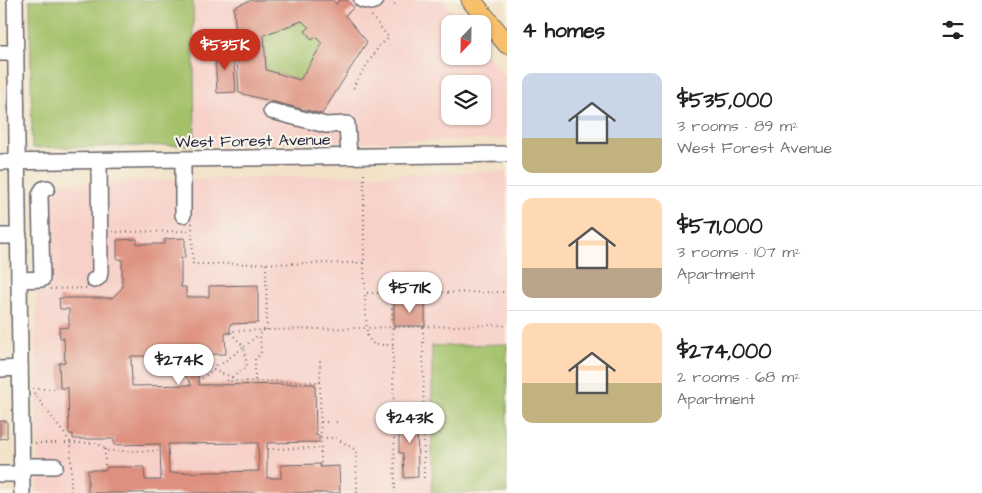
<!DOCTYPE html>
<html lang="en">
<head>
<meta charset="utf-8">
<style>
	body { margin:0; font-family:"Architects Daughter",sans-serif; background:#f2f2f2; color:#202124; height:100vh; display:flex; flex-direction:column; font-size:19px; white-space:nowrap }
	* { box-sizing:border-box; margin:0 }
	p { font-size:16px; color:#757577 }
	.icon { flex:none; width:28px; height:28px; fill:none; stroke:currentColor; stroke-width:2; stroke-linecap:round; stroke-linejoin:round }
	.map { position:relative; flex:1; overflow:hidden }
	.panel { display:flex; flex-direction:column; background:#fff; width:475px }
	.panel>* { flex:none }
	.needle { width:32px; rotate:202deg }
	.controls { position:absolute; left:441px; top:15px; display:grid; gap:10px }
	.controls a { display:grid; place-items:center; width:50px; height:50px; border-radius:10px; background:#fff; box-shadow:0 1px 4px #0004; font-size:25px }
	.price { position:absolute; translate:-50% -42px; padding:0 11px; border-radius:18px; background:#fff; color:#222; font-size:16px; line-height:32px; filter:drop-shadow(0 1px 2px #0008) }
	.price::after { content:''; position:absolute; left:50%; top:30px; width:15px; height:11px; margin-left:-8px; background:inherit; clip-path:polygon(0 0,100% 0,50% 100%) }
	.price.selected { background:#c8321e; color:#fff }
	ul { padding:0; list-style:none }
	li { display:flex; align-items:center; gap:15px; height:125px; padding:0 15px }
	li+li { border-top:1px solid #e0e0e0 }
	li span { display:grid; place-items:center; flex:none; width:140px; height:100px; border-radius:10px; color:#555 }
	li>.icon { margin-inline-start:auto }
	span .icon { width:60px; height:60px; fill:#fffc; stroke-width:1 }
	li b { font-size:21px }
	h2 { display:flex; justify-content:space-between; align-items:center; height:60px; padding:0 15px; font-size:21px }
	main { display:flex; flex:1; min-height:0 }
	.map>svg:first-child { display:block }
	.built { fill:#f7d1c9; fill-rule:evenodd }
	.green { fill:#a3c169; stroke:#627252 }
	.building { fill:#de907e; fill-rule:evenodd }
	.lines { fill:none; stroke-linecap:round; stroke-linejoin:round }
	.minor-casing { stroke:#6b666c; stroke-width:18 }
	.major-casing { stroke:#6b666c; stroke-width:21 }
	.path { stroke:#6b666c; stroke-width:2; stroke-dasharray:1 4; stroke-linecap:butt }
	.minor { stroke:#fff; stroke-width:15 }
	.major { stroke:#f7c06c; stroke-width:19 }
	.labels { text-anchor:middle; stroke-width:4.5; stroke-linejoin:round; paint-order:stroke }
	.street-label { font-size:16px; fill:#22223b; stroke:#f7f3e8 }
</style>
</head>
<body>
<main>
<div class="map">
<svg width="507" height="493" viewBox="0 0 507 493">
	<rect width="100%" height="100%" fill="#f7f3e8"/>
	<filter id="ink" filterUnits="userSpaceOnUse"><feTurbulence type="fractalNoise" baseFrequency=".02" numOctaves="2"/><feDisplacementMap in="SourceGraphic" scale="10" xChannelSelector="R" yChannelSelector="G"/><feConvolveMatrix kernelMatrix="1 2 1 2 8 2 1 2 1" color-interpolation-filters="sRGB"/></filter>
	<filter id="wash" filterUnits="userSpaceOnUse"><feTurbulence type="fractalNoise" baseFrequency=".0096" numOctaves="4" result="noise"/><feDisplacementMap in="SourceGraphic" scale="20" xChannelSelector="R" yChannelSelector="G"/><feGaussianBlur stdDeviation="1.12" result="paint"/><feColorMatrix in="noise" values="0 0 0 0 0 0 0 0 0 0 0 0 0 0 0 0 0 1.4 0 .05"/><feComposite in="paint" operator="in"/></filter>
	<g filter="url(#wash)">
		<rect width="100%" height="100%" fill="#f2e3c8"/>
		<g class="built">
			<path d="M193 0H442L462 24H450V56H482L483 49 507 79V139L361 142 359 139H340L339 142 195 145ZM450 84H482V116H450Z"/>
			<path d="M507 171V493H38L35 191 44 183Z"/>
		</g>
		<g class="green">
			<path d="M30 0H193L195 145 32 148Z"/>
			<path d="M302 21 309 28 305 31 312 40 316 37 322 44 300 80 266 70 264 35Z"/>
			<path d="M507 344V493H432V346Z"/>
		</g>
		<g id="blocks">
			<g class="building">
				<path d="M252 0H333L336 4 340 0H347L354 8 345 15 367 42 322 114 239 93 234 7ZM302 21 309 28 305 31 312 40 316 37 322 44 300 80 266 70 264 35Z"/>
				<path d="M233 48 236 92 217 93 215 49Z"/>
				<path d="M185 238V258H181V287H186V297H209V286L258 285V323L230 324V333H225L226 354 180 355 198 377 199 385 315 384 316 436 319 435V442L267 443V478H281V465L320 464V467L339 466 340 493H88V470H106L107 467H144L145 480H161L160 444 114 445V439H73V434H69L68 388H60L59 363 65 362 64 338H60L59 328 69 327V309H60L59 298H112L122 288V259H117V240L137 239V244H165V239ZM131 356H173L174 360 192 385 132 386ZM258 443 259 471 169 473 168 444Z"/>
				<rect x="394" y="301" width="31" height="25"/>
				<path d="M403 409 417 410 418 477 404 478 403 453H399V433H403Z"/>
				<path d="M0 421H7V438L0 439Z"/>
			</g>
		</g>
	</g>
	<g filter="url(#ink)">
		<use href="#blocks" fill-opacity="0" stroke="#6b666c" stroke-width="1"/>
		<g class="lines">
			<g class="minor-casing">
				<g id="minor">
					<path d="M15 0 22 493"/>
					<path d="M362 0 371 2 376 0"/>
					<path d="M0 53H16"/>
					<path d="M271 111 326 125 347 124 349 156"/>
					<path d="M183 159V215"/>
					<path d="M0 162 507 154"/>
					<path d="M0 236H19"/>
					<path d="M19 280 42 279 40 195 43 189 47 188"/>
					<path d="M94 280 99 277 100 272 99 161"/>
					<path d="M0 369 20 368"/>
					<path d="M22 466H55"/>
					<path d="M0 474H22"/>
				</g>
			</g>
			<g class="major-casing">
				<path id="major" d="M471 0 507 44"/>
			</g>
			<g class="path">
				<path d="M391 0 395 5 392 7"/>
				<path d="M354 88 353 87 379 46 389 38 370 14"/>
				<path d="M192 223 193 264 364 263V170"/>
				<path d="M112 232 192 231"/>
				<path d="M364 263 365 293"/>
				<path d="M266 264 267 330"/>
				<path d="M50 289 86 288"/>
				<path d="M392 293 507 292"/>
				<path d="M423 327 424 478"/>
				<path d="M264 330 244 347 231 333V331L264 330H267L497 325 507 326"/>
				<path d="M393 345H375L371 342 367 335 365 293H392L395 493"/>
				<path d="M213 370 232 377 247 367 244 347 201 379 190 365H219"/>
				<path d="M232 377 227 381 320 382V357"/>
				<path d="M255 380V359L261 354 260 333"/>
				<path d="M320 382 321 463"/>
				<path d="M33 389H58"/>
				<path d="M34 393 71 443V493"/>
				<path d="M321 422H341"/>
				<path d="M321 438H336L356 450 357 493"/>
				<path d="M35 443H97L108 451H158"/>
				<path d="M105 449V466"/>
				<path d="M268 449 321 448"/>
			</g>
			<use href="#minor" class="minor"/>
			<use href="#major" class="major"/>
		</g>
	</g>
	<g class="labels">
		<g class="street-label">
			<text transform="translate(253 140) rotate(-1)" y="6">West Forest Avenue</text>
		</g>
	</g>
</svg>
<div class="controls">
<a><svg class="needle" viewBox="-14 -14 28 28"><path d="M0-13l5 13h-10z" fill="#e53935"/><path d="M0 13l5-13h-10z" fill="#757577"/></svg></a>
<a><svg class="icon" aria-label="layers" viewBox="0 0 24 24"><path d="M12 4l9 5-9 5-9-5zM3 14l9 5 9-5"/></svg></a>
</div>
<b class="price selected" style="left:225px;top:71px">$535K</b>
<b class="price" style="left:410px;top:314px">$571K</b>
<b class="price" style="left:179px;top:386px">$274K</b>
<b class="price" style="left:410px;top:444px">$243K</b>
</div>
<section class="panel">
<h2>4 homes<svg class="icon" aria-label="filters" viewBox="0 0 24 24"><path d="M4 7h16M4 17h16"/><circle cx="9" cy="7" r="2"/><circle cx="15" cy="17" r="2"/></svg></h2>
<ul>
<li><span style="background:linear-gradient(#c9d6e8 65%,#c2b280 0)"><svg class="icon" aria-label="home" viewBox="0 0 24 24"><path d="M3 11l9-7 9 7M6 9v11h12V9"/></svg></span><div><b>$535,000</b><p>3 rooms · 89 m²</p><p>West Forest Avenue</p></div></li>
<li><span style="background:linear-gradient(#ffd9b3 70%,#b9a48a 0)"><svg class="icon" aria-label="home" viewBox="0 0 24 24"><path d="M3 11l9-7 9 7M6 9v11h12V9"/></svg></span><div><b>$571,000</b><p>3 rooms · 107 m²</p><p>Apartment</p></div></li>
<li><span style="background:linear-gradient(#ffd9b3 60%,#c2b280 0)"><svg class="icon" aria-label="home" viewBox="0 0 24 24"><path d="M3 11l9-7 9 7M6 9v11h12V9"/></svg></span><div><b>$274,000</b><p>2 rooms · 68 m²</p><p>Apartment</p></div></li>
</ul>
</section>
</main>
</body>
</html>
